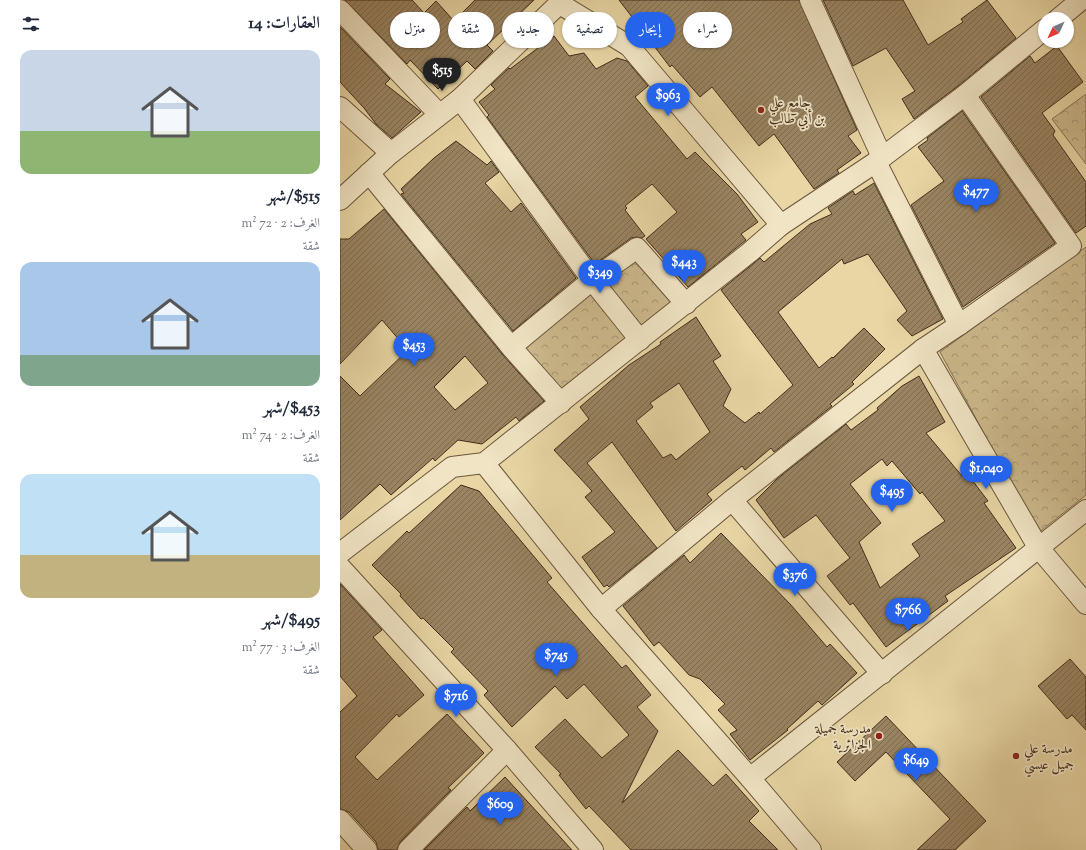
<!DOCTYPE html>
<html lang="ar">
<head>
<meta charset="utf-8">
<style>
	body { margin:0; font-family:"Sorts Mill Goudy",Amiri,serif; background:#f2f2f3; color:#1f2937; direction:rtl; height:100vh; display:flex; flex-direction:column; font-size:15px; white-space:nowrap }
	* { box-sizing:border-box; margin:0 }
	p { font-size:13px; color:#747a83 }
	.icon { flex:none; width:22px; height:22px; fill:none; stroke:currentColor; stroke-width:2; stroke-linecap:round; stroke-linejoin:round }
	.map { position:relative; flex:1; overflow:hidden; direction:ltr }
	.sheet { display:flex; flex-direction:column; background:#fff; width:340px }
	.sheet>* { flex:none }
	.top-card { position:absolute; left:12px; top:12px; width:380px; height:36px; direction:rtl; display:flex; gap:8px }
	.needle { width:26px; rotate:226deg }
	.fabs { position:absolute; left:698px; top:12px; display:grid; gap:8px }
	.fabs a { display:grid; place-items:center; width:36px; height:36px; border-radius:50%; background:#fff; box-shadow:0 1px 3px #0004; font-size:20px }
	.price { position:absolute; translate:-50% -34px; padding:0 9px; border-radius:14px; background:#2563eb; color:#fff; font-size:13px; line-height:26px; filter:drop-shadow(0 1px 2px #0008) }
	.price::after { content:''; position:absolute; left:50%; top:24px; width:12px; height:9px; margin-left:-6px; background:inherit; clip-path:polygon(0 0,100% 0,50% 100%) }
	.price.active { background:#222; color:#fff }
	ul { padding:0; list-style:none }
	li { display:grid; align-content:center; gap:8px; height:212px; padding:0 20px }
	li span { display:grid; place-items:center; height:124px; border-radius:12px; color:#555 }
	li>.icon { margin-inline-start:auto }
	span .icon { width:72px; height:72px; fill:#fffc; stroke-width:1 }
	li b { font-size:17px }
	h2 { display:flex; justify-content:space-between; align-items:center; height:48px; padding:0 20px; font-size:17px }
	.chip { padding:0 14px; border-radius:18px; background:#fff; box-shadow:0 1px 3px #0004; font-size:14px; line-height:36px }
	.chip.active { background:#2563eb; color:#fff }
	main { display:flex; flex:1; min-height:0 }
	.map>svg:first-child { display:block }
	.forest { fill:url(#forest-crowns); stroke:#887254 }
	.building { fill:url(#building-hatch); stroke:#432c1b; fill-rule:evenodd }
	.lines { fill:none; stroke-linecap:round; stroke-linejoin:round }
	.street-casing { stroke:#6c563d; stroke-width:22 }
	.street { stroke:#f0e4c4; stroke-width:20 }
	.poi-dot { fill:#8f2418; stroke:#f0e4c4; stroke-width:1.5 }
	.labels { text-anchor:middle; stroke-width:3.5; stroke-linejoin:round; paint-order:stroke }
	.poi-label { font-size:14px; fill:#432c1b; stroke:#f0e4c4; text-anchor:start }
</style>
</head>
<body>
<main>
<div class="map">
<svg width="746" height="850" viewBox="0 0 746 850">
	<defs>
		<pattern id="forest-crowns" width="20" height="18" patternUnits="userSpaceOnUse"><rect width="20" height="18" fill="#ccb98d"/><path d="M2 6a3 3 0 1 1 6 0M12 15a3 3 0 1 1 6 0" fill="none" stroke="#a79772"/></pattern>
		<pattern id="building-hatch" width="6" height="6" patternUnits="userSpaceOnUse"><rect width="6" height="6" fill="#998462"/><path d="M-1 1l2-2M0 6l6-6M5 7l2-2" fill="none" stroke="#7e6c50"/></pattern>
	</defs>
	<rect width="100%" height="100%" fill="#e8d6a4"/>
	<filter id="stains"><feTurbulence type="fractalNoise" baseFrequency=".005" numOctaves="4"/><feColorMatrix values="0 0 0 0 .2 0 0 0 0 .09 0 0 0 0 .02 0 0 0 .5 -.17"/></filter>
	<radialGradient id="worn" r=".72"><stop offset=".6" stop-color="#630" stop-opacity="0"/><stop offset="1" stop-color="#630" stop-opacity=".3"/></radialGradient>
	<g class="forest">
		<path d="M746 94V164L712 119Z"/>
		<path d="M746 247V495L698 533 600 352Z"/>
		<path d="M300 254 336 298 302 326 266 281Z"/>
		<path d="M252 289 289 335 217 392 181 347Z"/>
	</g>
	<g class="building">
		<path d="M5 0H72L84 13 96 1 114 21 135 0H194L147 45 153 51 135 69 127 61 98 89 70 60 67 64Z"/>
		<path d="M279 0H459L517 130 508 136 521 153 497 170 499 173 474 189 434 134 419 146 372 87 360 97 332 65 330 67Z"/>
		<path d="M483 0H563L588 45 623 22 621 19 647 0 676 38 618 86 574 119 562 99 575 91 546 48 513 66Z"/>
		<path d="M0 27 50 79 45 84 81 112 52 138 36 124 24 108 0 82Z"/>
		<path d="M214 36 229 56 244 53 256 69 277 58 287 61 308 86 295 97 347 159 355 152 397 194 418 222 401 234 406 240 348 287 306 239 337 212 312 184 285 206 287 208 285 210 305 236 302 238 296 237 291 238 255 264 147 117 149 115 139 102 155 89 151 85 169 68 170 69Z"/>
		<path d="M717 46 743 82 702 113 715 131 713 135 746 182V226L736 233 641 97 690 56 695 63Z"/>
		<path d="M622 111 715 243 623 307 571 205 604 181 578 147 588 140 587 138Z"/>
		<path d="M116 141 147 165 151 161 159 172 145 183 171 212 181 203 236 278 173 331 61 194 64 193 61 189 94 158Z"/>
		<path d="M534 183 603 319 572 336 557 320 567 311 528 254 504 264 502 259 438 312 479 368 492 357 493 358 524 328 545 349 512 382 514 384 490 404 492 406 434 452 431 448 405 470 402 466 367 494 372 500 336 531 272 442 247 463 317 548 269 587 267 585 264 587 242 557 275 532 245 497 252 491 214 450 249 419 240 407 289 365 321 344 320 342 356 317 381 356 373 361 391 389 383 406 405 423 419 412 420 414 453 385 381 290 420 258 424 262 470 224 492 214 488 208 513 191 515 195ZM339 383 370 432 336 460 331 454 323 458 296 421 313 407 310 403Z"/>
		<path d="M44 209 162 354 204 401 179 421 176 417 142 444 118 440 95 461 93 458 51 495 40 484 0 520V376L20 396 68 350 42 320 0 364V239H9ZM125 356 148 383 115 410 94 387Z"/>
		<path d="M579 376 605 422 586 433 622 476 626 472 648 501 644 503 676 548 605 596 608 601 546 647 513 603 510 605 487 576 510 558 476 515 444 538 416 500 437 479 506 424 511 430 538 410 537 408 562 386ZM542 459 547 466 552 461 580 494 582 492 605 521 572 544 580 556 540 588 519 542 541 523 510 484Z"/>
		<path d="M121 485 139 491 212 578 207 582 282 668 286 665 311 695 297 707 318 731 282 803 338 750 373 786 386 774 419 811 409 821 438 850H291L249 806 246 809 219 775 221 774 195 747 225 719 262 758 289 735 244 684 227 699 215 686 172 727 144 695 148 691 111 652 114 649 83 618 81 619 60 596 61 594 32 565 67 531 69 533Z"/>
		<path d="M381 533 451 605 487 647 490 644 517 673 482 705 478 701 447 729 448 730 410 760 390 734 397 730 378 710 385 704 360 679 349 675 319 642 314 646 283 606 344 555 350 563Z"/>
		<path d="M0 584 42 630 33 637 84 695 59 717 57 714 15 757 37 780 107 714 144 753 108 788 111 790 60 842 57 850H38L36 842 9 812 0 809V712L17 696 0 676Z"/>
		<path d="M730 659 746 677V730L732 715 727 719 698 686Z"/>
		<path d="M546 716 646 821 615 850H577L610 819 546 752 515 781 497 762Z"/>
		<path d="M165 777 232 850H84L127 807 130 811Z"/>
	</g>
	<g class="lines">
		<g class="street-casing">
			<g id="street">
				<path d="M470 0 542 157"/>
				<path d="M220 4 289 46 441 225"/>
				<path d="M0 10 99 114"/>
				<path d="M718 19 741 0"/>
				<path d="M120 99 252 280 300 340"/>
				<path d="M0 107 51 153"/>
				<path d="M536 162 619 325 731 246 625 95"/>
				<path d="M29 173 171 347 221 403"/>
				<path d="M0 200 51 153 120 99 223 0"/>
				<path d="M171 347 252 280 297 248 346 304"/>
				<path d="M583 349 698 547 746 604"/>
				<path d="M144 463 261 609 410 778 471 850"/>
				<path d="M392 500 542 674"/>
				<path d="M0 553 112 467 144 463 410 252 441 225 536 162 625 95 705 29"/>
				<path d="M0 567 167 750 253 850"/>
				<path d="M261 609 392 500 583 349 619 325"/>
				<path d="M410 778 746 510"/>
				<path d="M0 820 27 850"/>
				<path d="M68 850 167 750"/>
			</g>
		</g>
		<use href="#street" class="street"/>
	</g>
	<g class="poi-dot">
		<circle cx="421" cy="110" r="4"/>
		<circle cx="539" cy="736" r="4"/>
		<circle cx="676" cy="756" r="4"/>
	</g>
	<g class="labels">
		<g class="poi-label">
			<text x="429" y="107">جامع علي<tspan x="429" dy="16">بن أبي طالب</tspan></text>
			<text x="531" y="733" text-anchor="end">مدرسة جميلة<tspan x="531" dy="16">الجزائرية</tspan></text>
			<text x="684" y="753">مدرسة علي<tspan x="684" dy="16">جميل عيسي</tspan></text>
		</g>
	</g>
	<rect width="100%" height="100%" filter="url(#stains)"/>
	<rect width="100%" height="100%" fill="url(#worn)"/>
</svg>
<div class="fabs">
<a><svg class="needle" viewBox="-14 -14 28 28"><path d="M0-13l5 13h-10z" fill="#e53935"/><path d="M0 13l5-13h-10z" fill="#747a83"/></svg></a>
</div>
<b class="price active" style="left:102px;top:92px">$515</b>
<b class="price" style="left:328px;top:117px">$963</b>
<b class="price" style="left:636px;top:213px">$477</b>
<b class="price" style="left:344px;top:284px">$443</b>
<b class="price" style="left:260px;top:294px">$349</b>
<b class="price" style="left:74px;top:367px">$453</b>
<b class="price" style="left:646px;top:490px">$1,040</b>
<b class="price" style="left:552px;top:513px">$495</b>
<b class="price" style="left:455px;top:597px">$376</b>
<b class="price" style="left:568px;top:632px">$766</b>
<b class="price" style="left:216px;top:677px">$745</b>
<b class="price" style="left:116px;top:718px">$716</b>
<b class="price" style="left:576px;top:782px">$649</b>
<b class="price" style="left:160px;top:826px">$609</b>
<div class="top-card">
<a class="chip">شراء</a>
<a class="chip active">إيجار</a>
<a class="chip">تصفية</a>
<a class="chip">جديد</a>
<a class="chip">شقة</a>
<a class="chip">منزل</a>
</div>
</div>
<section class="sheet">
<h2>العقارات: 14<svg class="icon" aria-label="filters" viewBox="0 0 24 24"><path d="M4 7h16M4 17h16"/><circle cx="9" cy="7" r="2"/><circle cx="15" cy="17" r="2"/></svg></h2>
<ul>
<li><span style="background:linear-gradient(#c9d6e8 65%,#8fb573 0)"><svg class="icon" aria-label="home" viewBox="0 0 24 24"><path d="M3 11l9-7 9 7M6 9v11h12V9"/></svg></span><div><b>$515/شهر</b><p>الغرف: 2 · 72 m²</p><p>شقة</p></div></li>
<li><span style="background:linear-gradient(#a9c7e8 75%,#7fa58c 0)"><svg class="icon" aria-label="home" viewBox="0 0 24 24"><path d="M3 11l9-7 9 7M6 9v11h12V9"/></svg></span><div><b>$453/شهر</b><p>الغرف: 2 · 74 m²</p><p>شقة</p></div></li>
<li><span style="background:linear-gradient(#bfe0f5 65%,#c2b280 0)"><svg class="icon" aria-label="home" viewBox="0 0 24 24"><path d="M3 11l9-7 9 7M6 9v11h12V9"/></svg></span><div><b>$495/شهر</b><p>الغرف: 3 · 77 m²</p><p>شقة</p></div></li>
</ul>
</section>
</main>
</body>
</html>
